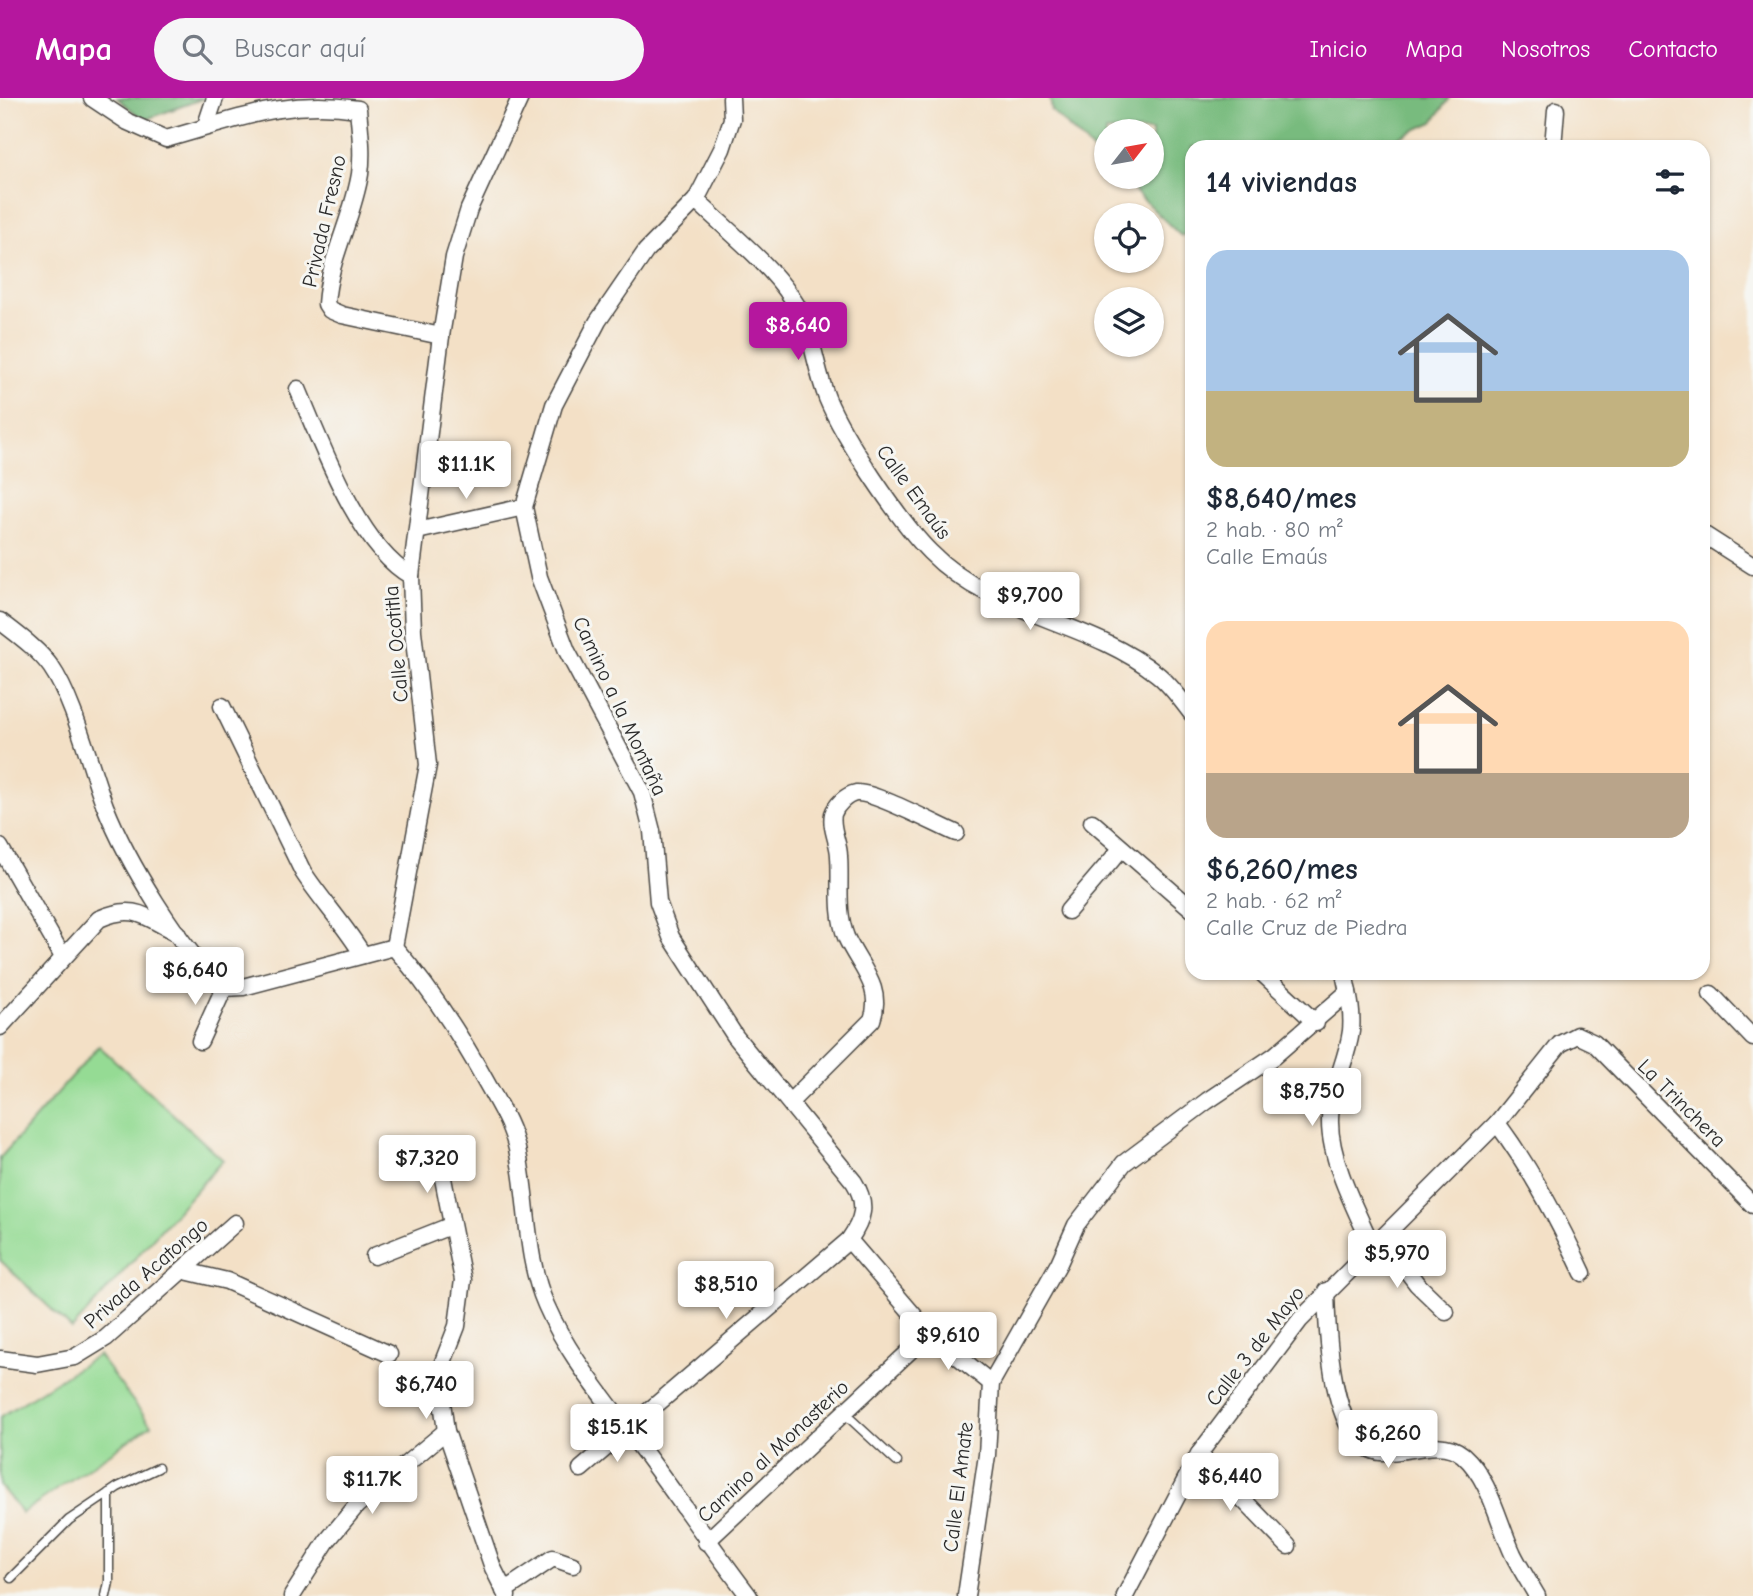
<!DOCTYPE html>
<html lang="es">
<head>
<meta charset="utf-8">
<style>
	body { margin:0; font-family:"Comic Neue",sans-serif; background:#f6f6f7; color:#1f2937; height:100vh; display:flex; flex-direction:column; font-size:26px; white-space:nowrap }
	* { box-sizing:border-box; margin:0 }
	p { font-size:23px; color:#747a83 }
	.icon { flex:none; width:38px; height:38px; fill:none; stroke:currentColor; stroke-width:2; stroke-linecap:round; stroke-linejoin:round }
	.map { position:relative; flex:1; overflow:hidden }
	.sheet { position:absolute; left:1185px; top:42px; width:525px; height:840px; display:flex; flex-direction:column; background:#fff; border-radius:21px; box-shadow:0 2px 5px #0004 }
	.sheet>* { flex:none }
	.needle { width:46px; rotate:59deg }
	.fabs { position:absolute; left:1094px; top:21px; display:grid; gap:14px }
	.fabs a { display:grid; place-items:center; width:70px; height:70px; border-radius:50%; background:#fff; box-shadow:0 2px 5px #0004; font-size:35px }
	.price { position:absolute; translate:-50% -60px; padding:0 16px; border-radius:7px; background:#fff; color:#222; font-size:23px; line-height:46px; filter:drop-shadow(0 2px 4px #0008) }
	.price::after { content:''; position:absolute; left:50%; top:42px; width:21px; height:16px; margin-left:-10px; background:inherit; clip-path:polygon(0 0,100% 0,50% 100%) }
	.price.on { background:#b5179e; color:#fff }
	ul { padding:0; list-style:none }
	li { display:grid; align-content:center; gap:14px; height:371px; padding:0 21px }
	li span { display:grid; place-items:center; height:217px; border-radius:21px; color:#555 }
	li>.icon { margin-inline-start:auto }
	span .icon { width:126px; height:126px; fill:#fffc; stroke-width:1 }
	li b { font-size:30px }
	h2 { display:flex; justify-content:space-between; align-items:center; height:84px; padding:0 21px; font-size:30px }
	header { display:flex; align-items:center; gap:42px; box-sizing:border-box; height:98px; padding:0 35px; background:#b5179e; color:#fff }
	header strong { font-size:33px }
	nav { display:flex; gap:38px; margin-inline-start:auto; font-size:24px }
	.search { width:490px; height:63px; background:#f6f6f7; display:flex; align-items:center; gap:18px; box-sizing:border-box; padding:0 24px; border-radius:38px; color:#747a83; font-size:26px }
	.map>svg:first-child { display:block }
	.green { fill:#95db94; stroke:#608360; stroke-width:2 }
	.forest { fill:#78bb7e; stroke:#527354; stroke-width:2 }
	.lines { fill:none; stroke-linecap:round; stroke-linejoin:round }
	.lane-casing { stroke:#494642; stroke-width:11 }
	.street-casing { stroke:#494642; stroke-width:19 }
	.lane { stroke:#fff; stroke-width:8 }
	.street { stroke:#fff; stroke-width:16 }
	.labels { text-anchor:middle; stroke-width:6; stroke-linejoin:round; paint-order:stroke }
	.street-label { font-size:21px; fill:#2b2b2b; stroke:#f6f6f2 }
</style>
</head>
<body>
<header>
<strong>Mapa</strong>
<div class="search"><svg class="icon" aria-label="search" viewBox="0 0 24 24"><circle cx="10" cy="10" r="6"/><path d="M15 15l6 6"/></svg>Buscar aquí</div>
<nav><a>Inicio</a><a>Mapa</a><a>Nosotros</a><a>Contacto</a></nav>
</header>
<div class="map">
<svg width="1753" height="1498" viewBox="0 0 1753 1498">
	<rect width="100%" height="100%" fill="#f6f6f2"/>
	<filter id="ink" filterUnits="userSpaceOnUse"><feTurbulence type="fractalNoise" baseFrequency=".0143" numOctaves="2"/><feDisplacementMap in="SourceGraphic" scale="14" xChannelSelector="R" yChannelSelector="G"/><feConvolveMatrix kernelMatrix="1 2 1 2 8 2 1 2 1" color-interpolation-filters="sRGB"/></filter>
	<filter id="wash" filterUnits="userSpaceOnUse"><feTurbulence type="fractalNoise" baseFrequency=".00686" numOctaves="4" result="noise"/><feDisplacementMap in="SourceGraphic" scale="28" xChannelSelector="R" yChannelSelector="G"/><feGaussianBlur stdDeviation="1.57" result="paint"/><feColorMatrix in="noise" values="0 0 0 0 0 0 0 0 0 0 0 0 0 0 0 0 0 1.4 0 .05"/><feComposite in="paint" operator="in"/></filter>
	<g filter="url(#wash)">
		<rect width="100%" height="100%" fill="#f3e0c6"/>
		<g class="green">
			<path d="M99 948 223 1062 72 1231 0 1162V1060Z"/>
			<path d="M98 1257 151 1327 22 1415 0 1388V1319Z"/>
		</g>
		<g class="forest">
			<path d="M117 0H204L144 22Z"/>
			<path d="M1050 0H1450L1433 24 1378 49H1192V133L1181 138 1120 79H1152V33H1106V65L1052 13Z"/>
		</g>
	</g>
	<g filter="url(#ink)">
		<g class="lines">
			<g class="lane-casing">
				<g id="lane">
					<path d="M844 1315 897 1364"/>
					<path d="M11 1480 69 1422 118 1389 158 1370"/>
					<path d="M106 1498 109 1484V1395"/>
				</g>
			</g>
			<g class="street-casing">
				<g id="street">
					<path d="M92 0 128 24 166 41C236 22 283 0 358 11 360 33 363 54 360 76 353 120 329 160 326 206L330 212 342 217 441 238"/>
					<path d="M206 27 215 0"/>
					<path d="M1553 49 1556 12"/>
					<path d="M696 102C728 133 767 163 792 200 813 230 814 267 827 300 843 339 900 424 930 454 993 518 1087 521 1157 576 1171 587 1181 602 1192 616"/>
					<path d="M298 291C321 345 359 450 411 478"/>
					<path d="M417 433 524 409"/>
					<path d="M1703 436 1753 468"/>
					<path d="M0 523C18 537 38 551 51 569 74 602 90 669 105 708 127 763 180 852 224 890L243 889 394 849"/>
					<path d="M222 608 303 774C322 803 345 827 363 857"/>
					<path d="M1092 724 1192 811"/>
					<path d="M0 749 63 859"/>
					<path d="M1068 813 1121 751"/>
					<path d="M394 849 428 667 413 533 411 478 441 238 454 159 469 111 520 0"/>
					<path d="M394 849C432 892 461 938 489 989 500 1009 512 1028 517 1051 529 1103 524 1157 546 1207 566 1253 597 1291 627 1331 669 1386 707 1443 749 1498"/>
					<path d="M1262 875 1316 925"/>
					<path d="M1344 875C1348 895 1353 913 1351 933 1347 964 1330 991 1330 1022 1329 1062 1357 1114 1373 1150"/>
					<path d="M1711 896 1753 940"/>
					<path d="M0 929 99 821C135 805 145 819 177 835"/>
					<path d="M200 943 224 890"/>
					<path d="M790 1004 872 922C884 889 859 868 846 839 836 814 841 785 839 758 839 745 830 730 833 716 836 707 846 697 856 695 874 693 937 727 956 735"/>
					<path d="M1497 1025C1532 1072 1558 1121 1583 1175"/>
					<path d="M439 1060 463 1182 457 1228 443 1264 441 1297 446 1333 493 1470 507 1498"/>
					<path d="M1383 1141 1417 1186 1446 1214"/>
					<path d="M849 1142 929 1235 991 1285"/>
					<path d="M374 1158 450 1128"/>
					<path d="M185 1173 227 1183 389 1256"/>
					<path d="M1326 1193C1327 1229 1330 1350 1381 1354 1406 1356 1441 1338 1463 1357 1490 1381 1498 1424 1513 1456 1520 1470 1529 1484 1537 1498"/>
					<path d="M0 1261 37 1266 75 1259 106 1240 235 1125"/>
					<path d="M1199 1356 1288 1448"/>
					<path d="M581 1371 849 1142C863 1122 868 1106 854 1084L735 938 671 839 658 804 652 733 642 694 567 553 539 479 524 409 554 307 598 223 646 153 696 102 722 51 732 21 731 0"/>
					<path d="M706 1444 929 1235"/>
					<path d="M504 1493 553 1460 573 1467"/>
					<path d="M292 1498 327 1443 357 1407 446 1333"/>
					<path d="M966 1498 987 1357 991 1285 1059 1165 1076 1127 1124 1065 1207 1003 1274 958 1348 894"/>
					<path d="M1125 1498 1199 1356 1300 1222 1497 1025 1560 946 1577 937 1594 945 1753 1107"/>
				</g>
			</g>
			<use href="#lane" class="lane"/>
			<use href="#street" class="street"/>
		</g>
	</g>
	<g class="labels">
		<g class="street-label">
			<text transform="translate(324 123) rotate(-77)" y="7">Privada Fresno</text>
			<text transform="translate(914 394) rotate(54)" y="7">Calle Emaús</text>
			<text transform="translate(396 546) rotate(-95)" y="7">Calle Ocotitla</text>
			<text transform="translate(620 608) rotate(65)" y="7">Camino a la Montaña</text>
			<text transform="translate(1682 1005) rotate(45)" y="7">La Trinchera</text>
			<text transform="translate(146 1175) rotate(-41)" y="7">Privada Acatongo</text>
			<text transform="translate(1255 1248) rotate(-52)" y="7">Calle 3 de Mayo</text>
			<text transform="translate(773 1353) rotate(-43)" y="7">Camino al Monasterio</text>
			<text transform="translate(958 1389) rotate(-83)" y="7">Calle El Amate</text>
		</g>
	</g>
</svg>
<div class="fabs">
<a><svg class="needle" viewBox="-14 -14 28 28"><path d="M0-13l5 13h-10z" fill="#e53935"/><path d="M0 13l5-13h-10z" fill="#747a83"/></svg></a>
<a><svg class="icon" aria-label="locate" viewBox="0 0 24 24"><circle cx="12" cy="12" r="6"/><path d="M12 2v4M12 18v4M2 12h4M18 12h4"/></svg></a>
<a><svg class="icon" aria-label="layers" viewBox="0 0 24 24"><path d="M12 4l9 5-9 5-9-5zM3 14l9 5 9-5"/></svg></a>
</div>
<b class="price on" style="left:798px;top:264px">$8,640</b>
<b class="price" style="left:466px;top:403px">$11.1K</b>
<b class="price" style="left:1030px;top:534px">$9,700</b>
<b class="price" style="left:195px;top:909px">$6,640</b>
<b class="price" style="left:1312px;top:1030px">$8,750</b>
<b class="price" style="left:427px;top:1097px">$7,320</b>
<b class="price" style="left:1397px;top:1192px">$5,970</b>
<b class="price" style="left:726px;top:1223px">$8,510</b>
<b class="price" style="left:948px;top:1274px">$9,610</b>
<b class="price" style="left:426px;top:1323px">$6,740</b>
<b class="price" style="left:617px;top:1366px">$15.1K</b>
<b class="price" style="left:1388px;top:1372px">$6,260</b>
<b class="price" style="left:1230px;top:1415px">$6,440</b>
<b class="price" style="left:372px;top:1418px">$11.7K</b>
<section class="sheet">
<h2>14 viviendas<svg class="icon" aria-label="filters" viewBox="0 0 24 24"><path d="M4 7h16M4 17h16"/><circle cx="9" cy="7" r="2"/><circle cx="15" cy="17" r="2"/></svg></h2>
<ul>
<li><span style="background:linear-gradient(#a9c7e8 65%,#c2b280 0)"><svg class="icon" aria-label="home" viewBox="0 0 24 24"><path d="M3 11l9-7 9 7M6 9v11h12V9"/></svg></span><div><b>$8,640/mes</b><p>2 hab. · 80 m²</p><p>Calle Emaús</p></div></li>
<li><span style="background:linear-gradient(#ffd9b3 70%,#b9a48a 0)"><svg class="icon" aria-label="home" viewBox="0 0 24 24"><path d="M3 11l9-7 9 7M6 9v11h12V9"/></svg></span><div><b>$6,260/mes</b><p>2 hab. · 62 m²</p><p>Calle Cruz de Piedra</p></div></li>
</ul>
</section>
</div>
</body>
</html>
